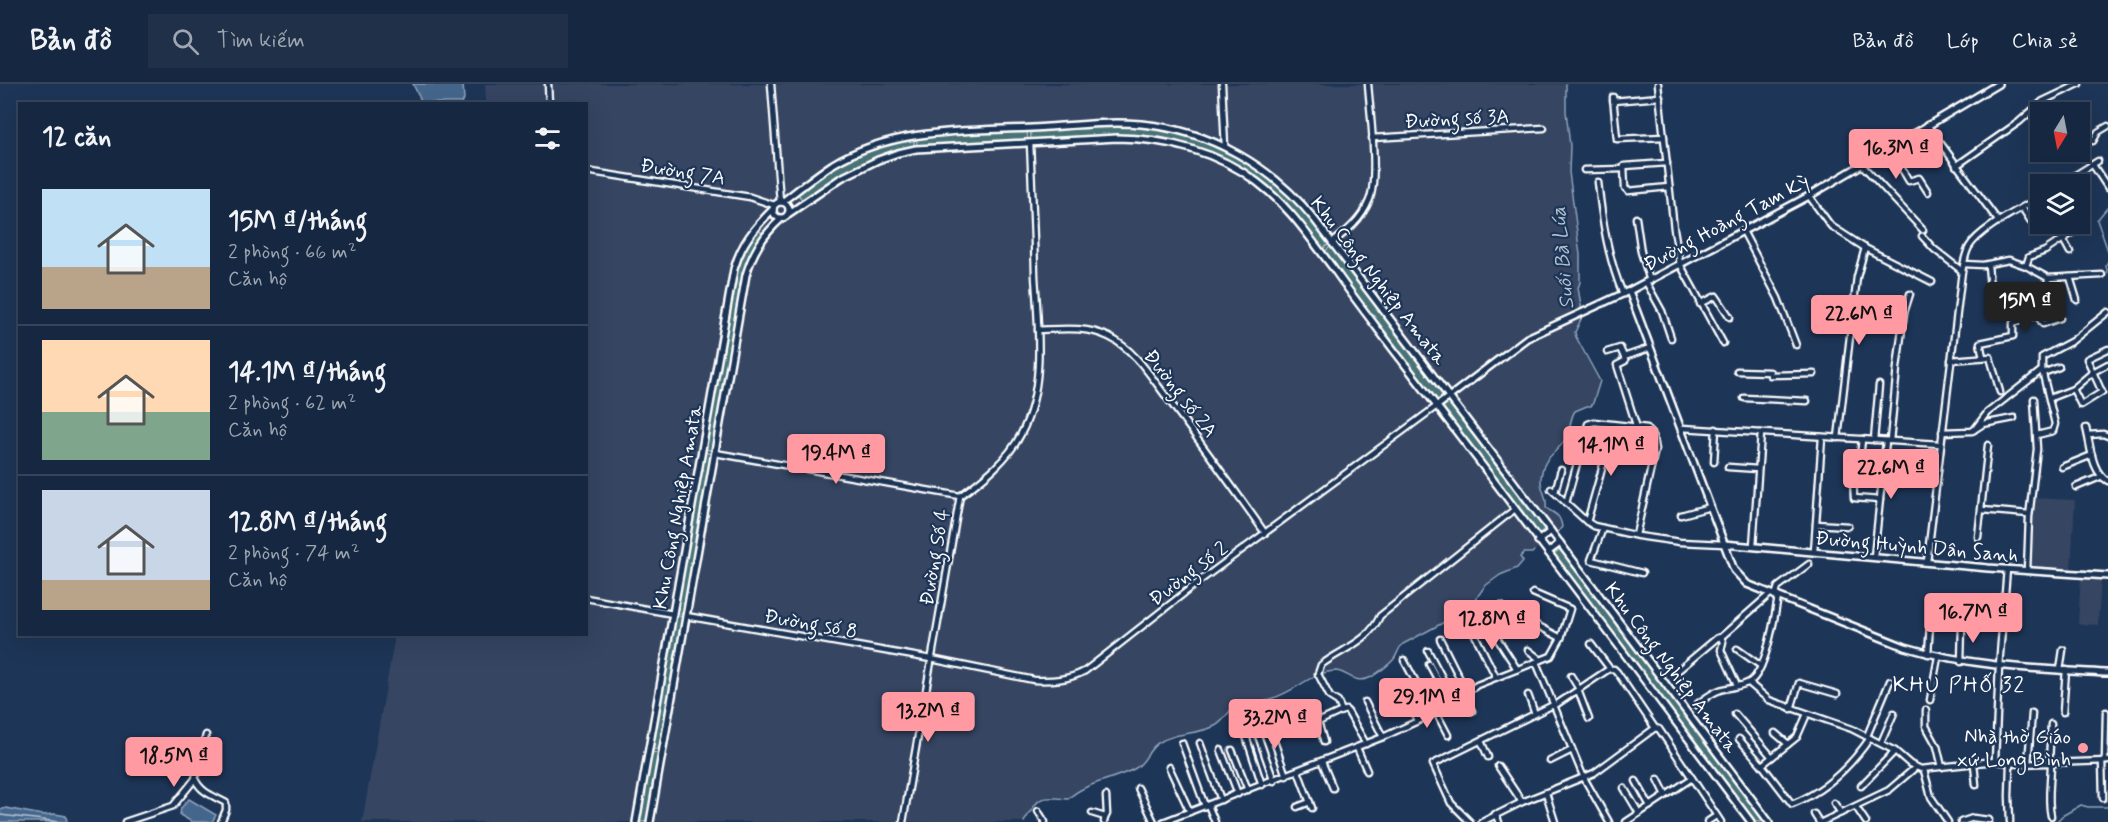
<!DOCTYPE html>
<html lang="vi">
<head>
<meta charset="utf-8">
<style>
	body { margin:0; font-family:Mynerve,sans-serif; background:#1f3048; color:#f1f3f6; height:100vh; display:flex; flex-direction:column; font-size:22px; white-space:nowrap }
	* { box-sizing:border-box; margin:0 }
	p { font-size:20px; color:#9ea6b1 }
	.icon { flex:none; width:33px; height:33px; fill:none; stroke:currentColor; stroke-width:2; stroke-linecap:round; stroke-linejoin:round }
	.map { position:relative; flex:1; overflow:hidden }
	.panel { position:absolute; left:18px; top:18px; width:570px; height:534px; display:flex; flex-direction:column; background:#162841; border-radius:0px; box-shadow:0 6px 24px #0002,0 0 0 2px #35445a }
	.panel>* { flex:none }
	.needle { width:39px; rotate:190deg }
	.buttons { position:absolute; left:2030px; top:18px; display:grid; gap:12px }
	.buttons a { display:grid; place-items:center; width:60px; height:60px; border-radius:0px; background:#162841; box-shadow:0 6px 24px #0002,0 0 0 2px #35445a; font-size:30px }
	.price { position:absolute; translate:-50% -51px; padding:0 14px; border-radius:6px; background:#ff9aa2; color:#111; font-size:20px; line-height:39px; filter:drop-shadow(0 2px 3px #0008) }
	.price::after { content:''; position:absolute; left:50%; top:36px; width:18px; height:14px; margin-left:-9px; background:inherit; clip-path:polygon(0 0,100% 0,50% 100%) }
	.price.current { background:#222; color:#fff }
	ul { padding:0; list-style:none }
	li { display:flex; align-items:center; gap:18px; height:150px; padding:0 24px }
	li+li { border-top:2px solid #35445a }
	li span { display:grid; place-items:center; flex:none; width:168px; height:120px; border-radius:0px; color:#555 }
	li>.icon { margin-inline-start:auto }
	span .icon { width:72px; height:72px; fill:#fffc; stroke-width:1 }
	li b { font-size:26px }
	h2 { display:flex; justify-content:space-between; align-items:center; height:72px; padding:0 24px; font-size:26px }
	header { display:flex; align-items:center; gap:36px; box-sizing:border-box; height:84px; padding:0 30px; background:#162841; border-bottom:2px solid #35445a }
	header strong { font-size:28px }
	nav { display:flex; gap:33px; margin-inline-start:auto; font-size:21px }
	.search { width:420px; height:54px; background:#1f3048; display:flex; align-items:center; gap:15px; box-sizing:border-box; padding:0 21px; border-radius:0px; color:#9ea6b1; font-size:22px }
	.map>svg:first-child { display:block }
	.built { fill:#344562 }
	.green { fill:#497277; stroke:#a4b8bb; stroke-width:1.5 }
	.water { fill:#45668c; stroke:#8fa3ba; stroke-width:1.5 }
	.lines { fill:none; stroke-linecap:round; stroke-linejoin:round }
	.shore { stroke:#b5c2d1; stroke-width:1.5 }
	.stream { stroke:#8fa3ba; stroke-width:1.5 }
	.minor-casing { stroke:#fff; stroke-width:9 }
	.tertiary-casing { stroke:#fff; stroke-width:10 }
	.minor { stroke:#1d3557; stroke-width:4.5 }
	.tertiary { stroke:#1d3557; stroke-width:5 }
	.poi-dot { fill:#ff9aa2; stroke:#1d3557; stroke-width:2 }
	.labels { text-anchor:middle; stroke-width:4.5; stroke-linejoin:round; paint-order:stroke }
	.street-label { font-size:20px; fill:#fff; stroke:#1d3557 }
	.poi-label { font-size:20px; fill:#fff; stroke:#1d3557; text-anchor:end }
	.water-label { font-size:21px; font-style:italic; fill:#b5c2d1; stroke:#1d3557 }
	.quarter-label { font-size:22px; letter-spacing:1.5px; fill:#fff; stroke:#1d3557 }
</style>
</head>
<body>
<header>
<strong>Bản đồ</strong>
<div class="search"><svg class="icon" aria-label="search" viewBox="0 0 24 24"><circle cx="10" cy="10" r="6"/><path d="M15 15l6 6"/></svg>Tìm kiếm</div>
<nav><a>Bản đồ</a><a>Lớp</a><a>Chia sẻ</a></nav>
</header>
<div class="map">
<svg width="2108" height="738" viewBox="0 0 2108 738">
	<rect width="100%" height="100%" fill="#1d3557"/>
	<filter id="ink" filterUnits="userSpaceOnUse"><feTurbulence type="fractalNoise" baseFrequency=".0167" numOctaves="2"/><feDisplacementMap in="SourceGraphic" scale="12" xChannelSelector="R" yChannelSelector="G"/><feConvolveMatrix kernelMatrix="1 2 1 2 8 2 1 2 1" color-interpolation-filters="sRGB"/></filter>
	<g filter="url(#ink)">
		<g class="built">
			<path d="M485 0H1566V27L1570 62 1569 88 1580 171V198L1578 204 1583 231 1575 248 1581 264 1600 297 1593 319 1591 322H1587L1575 327 1568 351 1561 361 1547 373 1543 385 1541 400 1546 412V424L1558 430 1562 443 1532 469H1524L1520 473 1523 477 1517 484 1500 491 1485 502 1469 525 1403 560 1398 564 1393 577 1373 592 1366 595 1354 596 1342 588H1330L1300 599 1275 614 1259 619 1250 618 1239 620 1228 628 1222 638 1213 643 1179 651 1159 658 1153 663 1145 677 1136 685 1109 696 1087 702 1068 715 1052 712 1043 714 1032 723 1024 738H362L395 551 586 550V20L486 19Z"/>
			<path d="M2033 414 2075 416 2071 487 2029 484Z"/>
			<path d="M2081 492 2101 494 2098 541 2078 540Z"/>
		</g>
		<g class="green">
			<path d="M1120 42C1189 44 1255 71 1302 122 1312 134 1320 147 1330 160L1322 165 1288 122 1278 112 1257 95 1237 82 1148 53 1130 52 1031 56 1030 46Z"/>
			<path d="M1027 46 1028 57 917 62 916 53Z"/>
			<path d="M913 53 915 63C870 73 840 92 803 117L797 109C839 78 863 66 913 53Z"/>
			<path d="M760 147 763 150 748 178 744 190 713 367 705 365 736 186 744 163 755 148Z"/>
			<path d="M1331 162 1447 312 1438 319 1324 168Z"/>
			<path d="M1448 314 1546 444 1537 451 1439 321Z"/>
			<path d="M704 368 713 370 684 530 675 529Z"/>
			<path d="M1562 464 1766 738H1753L1552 471Z"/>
			<path d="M675 531 684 533 661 666 652 665Z"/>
			<path d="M651 668 660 669 648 738H639Z"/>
		</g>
		<g class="water">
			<path d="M413 0H463L464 15 462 19H422Z"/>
			<path d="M189 715 216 731 212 738H192L180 731 181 724Z"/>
			<path d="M6 724 42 731 55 730 66 732 67 738H0V726Z"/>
		</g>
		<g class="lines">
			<path class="shore" d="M0 731 61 738"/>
			<g class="stream">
				<path d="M1566 0V27L1570 62 1569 88 1580 171V198L1578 204 1582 227"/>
				<path d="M2108 123 2097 136 2108 167"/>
				<path d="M2108 177 2106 182 2108 189"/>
				<path d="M1557 449 1562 443C1560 430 1556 431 1546 424 1548 413 1541 407 1541 397 1541 370 1560 370 1568 350 1571 342 1570 334 1575 327L1587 322H1591L1593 319 1600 297 1576 253 1575 248 1583 231"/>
				<path d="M1024 738C1040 712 1038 712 1068 715 1086 698 1113 696 1134 685 1146 679 1147 666 1158 659 1175 648 1197 651 1215 642 1225 637 1228 626 1237 621 1245 617 1252 620 1260 619 1264 618 1269 616 1273 614 1294 608 1312 588 1335 587 1348 587 1355 603 1373 592 1379 588 1389 581 1394 575 1398 569 1398 564 1403 560L1469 525 1485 502 1500 491 1517 484 1523 477 1520 473 1524 469H1532L1534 467"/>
				<path d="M2056 738 2062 732 2081 721 2088 723H2108"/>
			</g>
			<g class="minor-casing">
				<g id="minor">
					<path d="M548 0 549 20"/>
					<path d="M771 0 780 118"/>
					<path d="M1222 0 1225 63"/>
					<path d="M1658 0 1674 145 1680 180 1723 259"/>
					<path d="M1613 13 1617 55 1664 53"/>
					<path d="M1613 17 1660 13"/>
					<path d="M1927 41 1999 138"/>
					<path d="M1372 54 1544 44"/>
					<path d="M2093 57 2098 48 2108 42"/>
					<path d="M1889 63 1909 97 1919 94 1928 108"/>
					<path d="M1667 79 1624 82 1625 104 1628 107 1669 103"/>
					<path d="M1861 80 1923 146"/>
					<path d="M2093 81 2108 104"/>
					<path d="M1956 82 2019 38 2043 17 2079 0"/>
					<path d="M1584 86 1624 85"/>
					<path d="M586 87 750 113 774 121"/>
					<path d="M1598 98C1602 135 1608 175 1623 210"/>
					<path d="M2061 100 2098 77"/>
					<path d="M1809 112 1831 142 1865 164 1932 198"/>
					<path d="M2023 125 2032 139 2040 136"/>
					<path d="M1636 134 1641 168 1650 197"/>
					<path d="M1743 147 1778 214 1796 261"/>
					<path d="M1922 152 1934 165 1962 187"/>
					<path d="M2063 155 2070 168"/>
					<path d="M1332 159C1347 147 1361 136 1369 117 1379 95 1370 27 1368 0"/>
					<path d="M1964 180 1983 181 2009 176 2026 182 2048 194 2102 191"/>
					<path d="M1988 181 1990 204"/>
					<path d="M2026 182 2029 173 2045 167 2083 142"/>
					<path d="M2070 193 2077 216"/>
					<path d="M1646 198 1662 227 1671 254"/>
					<path d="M2047 216 2048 194"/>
					<path d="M1700 220 1716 212 1730 233"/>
					<path d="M1038 246C1062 245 1087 242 1109 253 1136 266 1153 296 1171 319 1203 362 1234 405 1265 449"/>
					<path d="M1607 268 1620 264 1624 273"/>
					<path d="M1983 273 1980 259 2013 252V239L2037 231 2043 240 2060 234"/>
					<path d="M1951 276 1990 273 2000 308"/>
					<path d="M1737 287 1770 288"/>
					<path d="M2043 289 2059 283"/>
					<path d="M1770 291 1814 290"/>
					<path d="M2073 305 2081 321 2102 308 2093 288 2108 280"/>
					<path d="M1744 314 1807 317"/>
					<path d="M2050 314 2073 305 2093 288 2087 275 2108 265"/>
					<path d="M1637 344 1617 281 1625 277 1624 273 1650 264"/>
					<path d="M1682 344 1940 360"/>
					<path d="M2086 344C2091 362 2091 388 2108 397"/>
					<path d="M1974 346 1987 329 2042 286"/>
					<path d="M1942 348 1972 347 1983 340 2014 334"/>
					<path d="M2037 351 2053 347 2055 340 2042 286V273L2072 257 2108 228"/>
					<path d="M2088 351 2103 350 2108 352"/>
					<path d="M1838 354 1857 193 1865 164"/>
					<path d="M1874 356 1879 301"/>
					<path d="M1890 357 1897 284 1904 229 1910 210"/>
					<path d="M715 369 960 412"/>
					<path d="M1714 378 1716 345"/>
					<path d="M1728 383 1758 385"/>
					<path d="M2062 383 2092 371"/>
					<path d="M1859 384 1862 355"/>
					<path d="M1853 390 1854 414 1880 416"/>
					<path d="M2076 403 2100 393"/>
					<path d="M1551 405 1586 437 1594 442 1638 452 1680 458 1724 460"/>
					<path d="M1555 408 1561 386"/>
					<path d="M1566 419 1588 340 1594 338 1647 344 1653 353 1655 366 1636 451"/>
					<path d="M1982 426 2029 430"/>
					<path d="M1681 431 1710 423"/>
					<path d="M1587 438 1614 342"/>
					<path d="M1816 440 1848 442"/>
					<path d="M1603 444 1591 476 1642 489"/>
					<path d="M1978 453 1988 361"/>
					<path d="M1753 462 1761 349"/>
					<path d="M1814 468 1822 353"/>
					<path d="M1874 473 1886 357"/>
					<path d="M1927 478 1962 187C1964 179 1965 170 1969 163 1980 144 2021 125 2040 113"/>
					<path d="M2007 485 1999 582 1995 677 2019 680 2108 677"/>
					<path d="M2027 487 2029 433 2037 365 2034 315"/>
					<path d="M1775 512 1778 503 1809 480"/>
					<path d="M586 514 673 530"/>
					<path d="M1501 522 1561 554"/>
					<path d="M686 532 931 575 1034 596C1052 597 1068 596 1085 587L1201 496 1437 322"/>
					<path d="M1486 537 1517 585"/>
					<path d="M1475 551 1496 593"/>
					<path d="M1721 553 1723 558 1721 566 1737 601"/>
					<path d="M1440 555 1466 607"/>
					<path d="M1591 560 1610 585H1614L1617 588 1655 644"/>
					<path d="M1737 565 1761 582"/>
					<path d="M1528 566 1541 576"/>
					<path d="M1428 567 1454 616"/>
					<path d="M1928 570 1930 541"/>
					<path d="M1404 576 1433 630"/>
					<path d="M1536 578 1584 694 1609 738"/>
					<path d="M1961 578 1962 542"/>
					<path d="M1429 580 1451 620"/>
					<path d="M2060 586 2063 566"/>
					<path d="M1675 589 1717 554 1721 553 1770 510"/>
					<path d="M1571 592 1579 605"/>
					<path d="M1749 599 1769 616 1852 645 1895 667 1910 680 1921 685 1995 677"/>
					<path d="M1401 602 1418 637"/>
					<path d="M1578 606 1589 635"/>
					<path d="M1463 609 1472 627"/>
					<path d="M1528 611 1535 630"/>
					<path d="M1930 616 1938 573"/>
					<path d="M1365 618 1383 653"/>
					<path d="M1696 621C1703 616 1711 609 1720 606 1729 603 1743 603 1751 597 1766 586 1775 532 1778 513"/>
					<path d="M1554 622 1609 585"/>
					<path d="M1791 625 1799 599 1837 610"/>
					<path d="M1313 626 1318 638"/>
					<path d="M1926 626V642L1937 662 1942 683"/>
					<path d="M1436 628 1448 651"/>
					<path d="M2063 628 2066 586"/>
					<path d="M1735 630 1772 673"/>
					<path d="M1807 630 1797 653 1762 681 1792 720C1826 707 1850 683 1870 654"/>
					<path d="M1240 634 1262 701"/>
					<path d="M1255 643 1274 697"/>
					<path d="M1775 649 1788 660"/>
					<path d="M1272 651 1286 692"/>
					<path d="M1867 652 1890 597"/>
					<path d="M1739 655 1762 681"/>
					<path d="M1481 657 1488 673"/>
					<path d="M1324 658 1318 638 1342 627"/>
					<path d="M1182 659 1205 722"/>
					<path d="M1200 659 1221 716"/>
					<path d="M1881 659 1894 629"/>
					<path d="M1366 660 1348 628 1346 626 1342 627 1338 618 1330 613 1318 590 1321 581C1343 564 1368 559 1380 532L1515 425"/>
					<path d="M1357 664 1367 687"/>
					<path d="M1221 666 1238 710"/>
					<path d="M1232 666 1248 706"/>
					<path d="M1550 677 1572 666"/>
					<path d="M2102 677 2103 714"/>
					<path d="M2105 677 2106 628"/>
					<path d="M1322 678 1333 704"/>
					<path d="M1974 679 1976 701"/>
					<path d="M2010 679 2009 712 2010 738"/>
					<path d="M2028 679 2032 629"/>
					<path d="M2049 679 2051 640"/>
					<path d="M2051 679C2051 697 2047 714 2051 732"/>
					<path d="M1498 682 1522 718"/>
					<path d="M1169 683 1190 728"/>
					<path d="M1924 686 1931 713 1948 738"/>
					<path d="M1298 687 1312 724"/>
					<path d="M195 695C201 709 214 712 226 719V726L221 738"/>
					<path d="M1658 695 1666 711"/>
					<path d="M1636 697 1650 722"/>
					<path d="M1861 702 1895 667"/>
					<path d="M1138 704 1154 738"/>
					<path d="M1624 704 1639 729"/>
					<path d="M1546 709 1555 738"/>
					<path d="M1834 719 1841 729"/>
					<path d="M1208 721 1215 738"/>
					<path d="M1297 723 1310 718"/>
					<path d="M1856 723 1866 738"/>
					<path d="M1038 727 1045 738"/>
					<path d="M1092 729 1105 733 1104 738"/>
					<path d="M1495 730 1499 738"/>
					<path d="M1814 730 1819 738"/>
					<path d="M1105 734 1107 730 1106 712"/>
					<path d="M125 738 173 722 195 695 206 651"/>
					<path d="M903 738 960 412C983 395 1008 376 1021 350 1046 303 1038 243 1035 192 1034 147 1032 103 1030 59"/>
					<path d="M1163 738 1383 653 1433 630 1451 620 1477 601 1551 572 1561 554 1570 525 1533 509"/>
					<path d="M1470 738 1451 719 1433 680 1553 621"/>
					<path d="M1482 738 1522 718 1594 689 1655 644 1659 645 1692 694"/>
					<path d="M1626 738 1692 694 1721 738"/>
					<path d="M1707 738 1716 732"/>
					<path d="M1822 738 1889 706 1916 683"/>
					<path d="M1961 738 1973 734 1989 736"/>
				</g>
			</g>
			<g class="tertiary-casing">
				<g id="tertiary">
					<circle cx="781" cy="126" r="8"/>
					<path d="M782 118C799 105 816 91 833 80 893 44 965 47 1032 44 1068 42 1105 37 1141 40 1210 46 1272 82 1315 136L1560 459 1769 738"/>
					<path d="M788 130 841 94 878 76 898 69 916 65 1117 54C1165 54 1218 68 1257 98 1289 122 1309 153 1333 184 1353 213 1375 241 1396 269 1516 424 1633 581 1751 738"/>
					<path d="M1629 207 1734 486 1747 500 1905 563C1972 583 2039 585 2108 589"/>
					<path d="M1437 322 1527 254 1629 207 1743 147 1809 112 1998 0"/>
					<path d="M1538 457 1551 447"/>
					<path d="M1724 460 1988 484 2108 492"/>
					<path d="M1548 468 1560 459"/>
					<path d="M636 738 734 185C741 160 754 144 773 125"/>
					<path d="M650 738 746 191C753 168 763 151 781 135"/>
				</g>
			</g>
			<use href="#minor" class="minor"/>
			<use href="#tertiary" class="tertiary"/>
		</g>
	</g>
	<circle class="poi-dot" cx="2083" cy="664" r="6"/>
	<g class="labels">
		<g class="street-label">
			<text transform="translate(1457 34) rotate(-3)" y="7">Đường số 3A</text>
			<text transform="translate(683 87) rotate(9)" y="7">Đường 7A</text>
			<text transform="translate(1726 138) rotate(-28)" y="7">Đường Hoàng Tam Kỳ</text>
			<text transform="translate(1379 196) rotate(52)" y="7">Khu Công Nghiệp Amata</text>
			<text transform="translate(1181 309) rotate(52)" y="7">Đường số 2A</text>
			<text transform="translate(677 423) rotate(-80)" y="7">Khu Công Nghiệp Amata</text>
			<text transform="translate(1917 462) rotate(5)" y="7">Đường Huỳnh Dân Sanh</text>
			<text transform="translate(934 473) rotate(-80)" y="7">Đường Số 4</text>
			<text transform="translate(1188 489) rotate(-37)" y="7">Đường số 2</text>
			<text transform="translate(811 539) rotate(10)" y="7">Đường số 8</text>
			<text transform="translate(1672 583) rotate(53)" y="7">Khu Công Nghiệp Amata</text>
		</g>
		<g class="poi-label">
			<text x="2071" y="659">Nhà thờ Giáo<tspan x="2071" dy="23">xứ Long Bình</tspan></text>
		</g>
		<g class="water-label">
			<text transform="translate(1562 174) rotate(-95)" y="7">Suối Bà Lúa</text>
		</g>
		<g class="quarter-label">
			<text x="1959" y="608">KHU PHỐ 32</text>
		</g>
	</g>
</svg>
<div class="buttons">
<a><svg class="needle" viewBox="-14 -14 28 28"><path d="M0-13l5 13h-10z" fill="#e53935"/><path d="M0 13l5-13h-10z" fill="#9ea6b1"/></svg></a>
<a><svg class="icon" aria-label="layers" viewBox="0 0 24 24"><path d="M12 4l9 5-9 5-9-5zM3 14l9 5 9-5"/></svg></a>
</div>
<b class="price" style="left:1896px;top:96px">16.3M ₫</b>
<b class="price current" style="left:2025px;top:249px">15M ₫</b>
<b class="price" style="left:1859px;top:262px">22.6M ₫</b>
<b class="price" style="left:1611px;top:393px">14.1M ₫</b>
<b class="price" style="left:836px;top:401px">19.4M ₫</b>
<b class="price" style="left:1891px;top:416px">22.6M ₫</b>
<b class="price" style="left:1973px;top:560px">16.7M ₫</b>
<b class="price" style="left:1492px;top:567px">12.8M ₫</b>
<b class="price" style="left:1427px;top:645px">29.1M ₫</b>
<b class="price" style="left:928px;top:659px">13.2M ₫</b>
<b class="price" style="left:1275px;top:666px">33.2M ₫</b>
<b class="price" style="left:174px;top:704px">18.5M ₫</b>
<section class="panel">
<h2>12 căn<svg class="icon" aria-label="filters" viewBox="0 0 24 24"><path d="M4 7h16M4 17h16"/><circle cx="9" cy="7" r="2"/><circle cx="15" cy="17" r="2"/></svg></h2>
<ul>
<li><span style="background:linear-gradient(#bfe0f5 65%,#b9a48a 0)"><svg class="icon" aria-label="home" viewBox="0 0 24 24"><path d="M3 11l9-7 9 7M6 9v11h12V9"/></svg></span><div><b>15M ₫/tháng</b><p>2 phòng · 66 m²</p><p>Căn hộ</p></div></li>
<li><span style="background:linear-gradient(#ffd9b3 60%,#7fa58c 0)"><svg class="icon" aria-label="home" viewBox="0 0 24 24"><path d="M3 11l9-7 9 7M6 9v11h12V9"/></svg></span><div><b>14.1M ₫/tháng</b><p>2 phòng · 62 m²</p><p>Căn hộ</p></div></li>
<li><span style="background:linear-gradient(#c9d6e8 75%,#b9a48a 0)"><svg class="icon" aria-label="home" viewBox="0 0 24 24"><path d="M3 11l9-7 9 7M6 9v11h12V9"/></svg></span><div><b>12.8M ₫/tháng</b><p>2 phòng · 74 m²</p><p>Căn hộ</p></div></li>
</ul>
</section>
</div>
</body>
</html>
